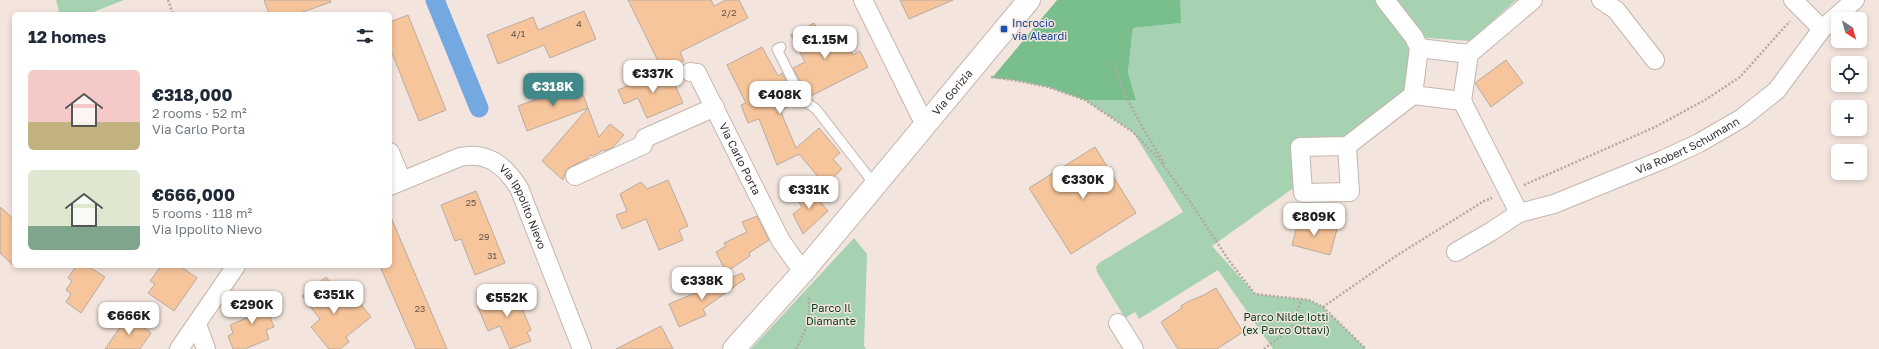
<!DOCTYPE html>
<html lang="en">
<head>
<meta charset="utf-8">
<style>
	body { margin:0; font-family:"Golos Text",sans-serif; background:#f6f6f7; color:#1f2937; height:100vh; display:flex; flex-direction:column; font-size:15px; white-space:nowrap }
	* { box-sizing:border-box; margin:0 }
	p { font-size:13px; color:#747a83 }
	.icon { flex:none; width:22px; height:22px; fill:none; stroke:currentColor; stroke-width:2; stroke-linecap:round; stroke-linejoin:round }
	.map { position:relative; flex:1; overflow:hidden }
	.side { position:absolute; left:12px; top:12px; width:380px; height:256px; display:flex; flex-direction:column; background:#fff; border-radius:6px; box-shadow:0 2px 6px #0003 }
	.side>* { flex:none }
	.needle { width:26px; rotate:143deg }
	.controls { position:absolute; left:1831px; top:12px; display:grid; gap:8px }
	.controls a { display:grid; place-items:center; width:36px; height:36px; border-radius:6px; background:#fff; box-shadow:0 2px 6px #0003; font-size:20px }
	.price { position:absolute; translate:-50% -34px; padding:0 9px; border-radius:8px; background:#fff; color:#222; font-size:13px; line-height:26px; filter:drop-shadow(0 1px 2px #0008) }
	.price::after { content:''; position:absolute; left:50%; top:24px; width:12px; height:9px; margin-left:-6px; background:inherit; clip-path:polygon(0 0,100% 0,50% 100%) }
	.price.selected { background:#40888a; color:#fff }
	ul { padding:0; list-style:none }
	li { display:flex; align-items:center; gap:12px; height:100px; padding:0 16px }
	li span { display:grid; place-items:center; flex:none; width:112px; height:80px; border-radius:6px; color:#555 }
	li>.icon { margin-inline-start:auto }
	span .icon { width:48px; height:48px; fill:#fffc; stroke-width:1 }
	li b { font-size:17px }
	h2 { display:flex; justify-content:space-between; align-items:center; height:48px; padding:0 16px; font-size:17px }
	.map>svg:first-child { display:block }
	.green { fill:#a6d2b2 }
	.forest { fill:#79bf8e }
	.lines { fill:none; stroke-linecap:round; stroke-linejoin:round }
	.canal { stroke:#73a8e0; stroke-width:19 }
	.building { fill:#f7c59b; stroke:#b6aba2 }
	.service-casing { stroke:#c3b6ae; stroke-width:11 }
	.minor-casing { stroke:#c3b6ae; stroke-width:20 }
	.primary-casing { stroke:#c3b6ae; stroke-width:24 }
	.path { stroke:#b3a8a2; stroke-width:2.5; stroke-dasharray:2 2; stroke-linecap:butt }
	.service { stroke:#fff; stroke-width:9 }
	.minor { stroke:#fff; stroke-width:18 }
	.primary { stroke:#fff; stroke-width:22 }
	.transit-dot { fill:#1a4fb4; stroke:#f3e5dd; stroke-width:1.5 }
	.labels { text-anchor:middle; stroke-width:3; stroke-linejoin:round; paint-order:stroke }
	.number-label { font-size:9px; fill:#645447 }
	.transit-label { font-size:11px; fill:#164399; stroke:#f3e5dd; text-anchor:start }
	.street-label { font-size:11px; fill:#332e2b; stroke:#f3e5dd }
	.park-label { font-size:11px; fill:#063e1f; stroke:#f3e5dd }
</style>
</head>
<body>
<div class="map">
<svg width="1879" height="349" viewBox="0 0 1879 349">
	<rect width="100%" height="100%" fill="#f3e5dd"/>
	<g class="green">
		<path d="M56 0H124L88 14H60Z"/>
		<path d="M1180 0H1516L1470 41 1414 37 1413 95 1347 146 1300 147 1303 193 1292 189 1212 246 1255 294 1309 300 1323 307 1366 349H1273L1218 270 1139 319 1135 312 1125 318 1097 272 1096 267 1099 263 1183 212 1133 132 1085 100H1136L1128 72 1133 28 1180 23Z"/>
		<path d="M854 238 867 254 864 346 866 349H751Z"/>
	</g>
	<path class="forest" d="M1057 0H1180L1181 23 1133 28 1128 72 1136 100H1085L1048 87 1013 80 992 78Z"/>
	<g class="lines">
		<path class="canal" d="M435 0 479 108"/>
	</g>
	<g class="building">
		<path d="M264 0H330L331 2 297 14H269Z"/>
		<path d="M628 0H711L714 6 726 0H739L748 18 680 52 684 61 663 71Z"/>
		<path d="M900 0H953L909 19Z"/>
		<path d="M584 11 596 39 550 58 544 45 498 64 487 35 533 17 538 30Z"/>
		<path d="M408 15 446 110 419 121 390 48V22Z"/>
		<path d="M814 23 823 40 840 31 853 55 860 51 868 67 809 97 793 68 805 62 791 35Z"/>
		<path d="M762 47 778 76 782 73 797 103 780 110 796 148 819 128 840 153 833 159 842 169 825 185 799 154 777 165 759 119 748 123 741 105 746 103 727 65Z"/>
		<path d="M1506 60 1523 83 1491 107 1475 83Z"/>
		<path d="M668 69 683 103 647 118 638 98 624 104 618 90Z"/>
		<path d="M579 84 588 108 527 131 518 106Z"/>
		<path d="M588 108 599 137 610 124 624 135 613 147 604 151 603 150 593 156 591 155 587 159 570 167 566 170 563 180 542 161Z"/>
		<path d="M1095 147 1136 213 1071 254 1029 188Z"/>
		<path d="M668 180 688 226 679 230 683 240 659 250 646 219 622 229 616 215 627 211 620 194 641 182 647 189Z"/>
		<path d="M808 187 828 211 803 234 793 214 802 207 795 197Z"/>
		<path d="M476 191 505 263 475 275 461 239 455 241 441 205Z"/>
		<path d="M0 207 14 219V266L0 253Z"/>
		<path d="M390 215 447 349H416L380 266H390Z"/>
		<path d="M757 216 769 240 749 253 750 256 726 272 716 252 726 246 724 243 747 232 742 222Z"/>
		<path d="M1299 219 1337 229 1330 255 1292 245Z"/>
		<path d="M76 266H88L105 277 81 313 66 302 71 294 66 290 72 281 68 278Z"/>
		<path d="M161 266H180L197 278 174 311 148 293 155 284 150 281Z"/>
		<path d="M742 273 745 279 703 309 706 315 679 327 669 304Z"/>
		<path d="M326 277 348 304 356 298 371 317 346 337 349 342 340 349H329L311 327 320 319 302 296Z"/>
		<path d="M1216 288 1243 332 1217 349H1178L1161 322 1182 308 1181 306 1187 302 1204 295Z"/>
		<path d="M514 289 531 330 527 332 531 341 510 349 500 326 488 331 477 305Z"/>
		<path d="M261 294 274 327 266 330 269 339 245 349H233L228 336 233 333 230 325 249 317 243 302Z"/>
		<path d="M128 316 151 333 140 349H105Z"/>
		<path d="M661 326 673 349H616Z"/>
	</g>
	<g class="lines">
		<g class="service-casing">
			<path id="service" d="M781 47 777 49 802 99 816 109 875 185"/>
		</g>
		<g class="minor-casing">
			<g id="minor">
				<path d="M863 0 925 125"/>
				<path d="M1385 0 1414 37 1419 48"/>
				<path d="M1601 0 1616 10 1655 60"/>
				<path d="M1793 0 1822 29"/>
				<path id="s1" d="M690 72 697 73 781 241 803 272"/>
				<path d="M1413 95 1419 48 1469 54"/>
				<path d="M1462 101 1519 213"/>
				<path d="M1347 146 1350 192 1303 193 1300 147 1347 146 1413 95 1462 101 1469 54 1533 0"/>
				<path d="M390 152 402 181"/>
				<path d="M575 176 643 145 645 138 715 107"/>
				<path id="s2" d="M390 186 460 157C488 151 505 166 519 188L582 349"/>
				<path id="s3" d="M1456 252 1492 231 1519 213 1554 204 1662 160 1699 143 1742 118 1777 90 1822 29 1855 0"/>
				<path d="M1118 323 1134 349"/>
				<path d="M197 324 206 349"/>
				<path d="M179 349 236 266"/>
			</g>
		</g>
		<g class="primary-casing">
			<g id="primary">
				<path id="s4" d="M734 349 803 272 1029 0"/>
			</g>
		</g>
		<g class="path">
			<path d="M168 0 173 14"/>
			<path d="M1114 62C1118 90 1150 139 1165 165"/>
			<path d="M991 77 1013 80 1048 87 1085 100 1133 132 1158 158 1193 206 1230 262 1255 294 1309 300 1323 307 1366 349"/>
			<path d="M1524 185 1655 127 1705 100 1740 77 1790 21"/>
			<path d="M1323 307 1396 256 1484 201 1492 198"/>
			<path d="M796 349C805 333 813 315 808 296"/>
			<path d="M1264 349 1291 328 1302 299"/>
		</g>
		<use href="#service" class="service"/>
		<use href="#minor" class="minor"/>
		<use href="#primary" class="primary"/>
	</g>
	<rect class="transit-dot" x="1000" y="25" width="8" height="8" rx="2"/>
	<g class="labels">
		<g class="number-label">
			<text x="729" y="16">2/2</text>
			<text x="579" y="27">4</text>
			<text x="518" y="37">4/1</text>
			<text x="471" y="206">25</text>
			<text x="484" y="240">29</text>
			<text x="492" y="259">31</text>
			<text x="420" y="312">23</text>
		</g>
		<g class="transit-label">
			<text x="1012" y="27">Incrocio<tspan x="1012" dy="13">via Aleardi</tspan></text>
		</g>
		<g class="street-label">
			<text dy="4" stroke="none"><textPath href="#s4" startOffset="337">Via Gorizia</textPath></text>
			<text dy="4" stroke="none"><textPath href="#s3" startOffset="256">Via Robert Schumann</textPath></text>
			<text dy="4" stroke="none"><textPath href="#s1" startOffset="103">Via Carlo Porta</textPath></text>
			<text dy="4" stroke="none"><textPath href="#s2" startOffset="166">Via Ippolito Nievo</textPath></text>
		</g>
		<g class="park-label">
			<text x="831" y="312">Parco Il<tspan x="831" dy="13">Diamante</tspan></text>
			<text x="1286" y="321">Parco Nilde Iotti<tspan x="1286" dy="13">(ex Parco Ottavi)</tspan></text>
		</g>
	</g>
</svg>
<div class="controls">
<a><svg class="needle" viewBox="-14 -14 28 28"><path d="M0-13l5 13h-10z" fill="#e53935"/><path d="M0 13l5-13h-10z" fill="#747a83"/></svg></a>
<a><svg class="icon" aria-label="locate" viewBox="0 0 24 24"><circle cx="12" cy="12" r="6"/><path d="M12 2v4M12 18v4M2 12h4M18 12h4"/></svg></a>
<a>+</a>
<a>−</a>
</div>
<b class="price" style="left:825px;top:60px">€1.15M</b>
<b class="price" style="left:653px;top:94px">€337K</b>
<b class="price selected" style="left:553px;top:107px">€318K</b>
<b class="price" style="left:780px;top:115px">€408K</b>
<b class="price" style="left:1083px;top:200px">€330K</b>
<b class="price" style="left:809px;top:210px">€331K</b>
<b class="price" style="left:1314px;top:237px">€809K</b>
<b class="price" style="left:702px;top:301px">€338K</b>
<b class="price" style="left:334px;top:315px">€351K</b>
<b class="price" style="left:507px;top:318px">€552K</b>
<b class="price" style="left:252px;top:325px">€290K</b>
<b class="price" style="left:129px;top:336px">€666K</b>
<section class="side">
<h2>12 homes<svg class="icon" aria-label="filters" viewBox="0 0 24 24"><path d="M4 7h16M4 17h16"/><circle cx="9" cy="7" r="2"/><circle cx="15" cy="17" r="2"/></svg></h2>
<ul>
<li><span style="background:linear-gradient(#f6c9c9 65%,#c2b280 0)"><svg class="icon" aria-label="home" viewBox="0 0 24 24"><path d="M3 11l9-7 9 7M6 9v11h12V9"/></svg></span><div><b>€318,000</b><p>2 rooms · 52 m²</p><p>Via Carlo Porta</p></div></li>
<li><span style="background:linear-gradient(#dfe7d0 70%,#7fa58c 0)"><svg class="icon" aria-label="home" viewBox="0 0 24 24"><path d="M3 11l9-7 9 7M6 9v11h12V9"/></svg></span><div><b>€666,000</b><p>5 rooms · 118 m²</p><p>Via Ippolito Nievo</p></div></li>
</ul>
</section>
</div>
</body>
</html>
